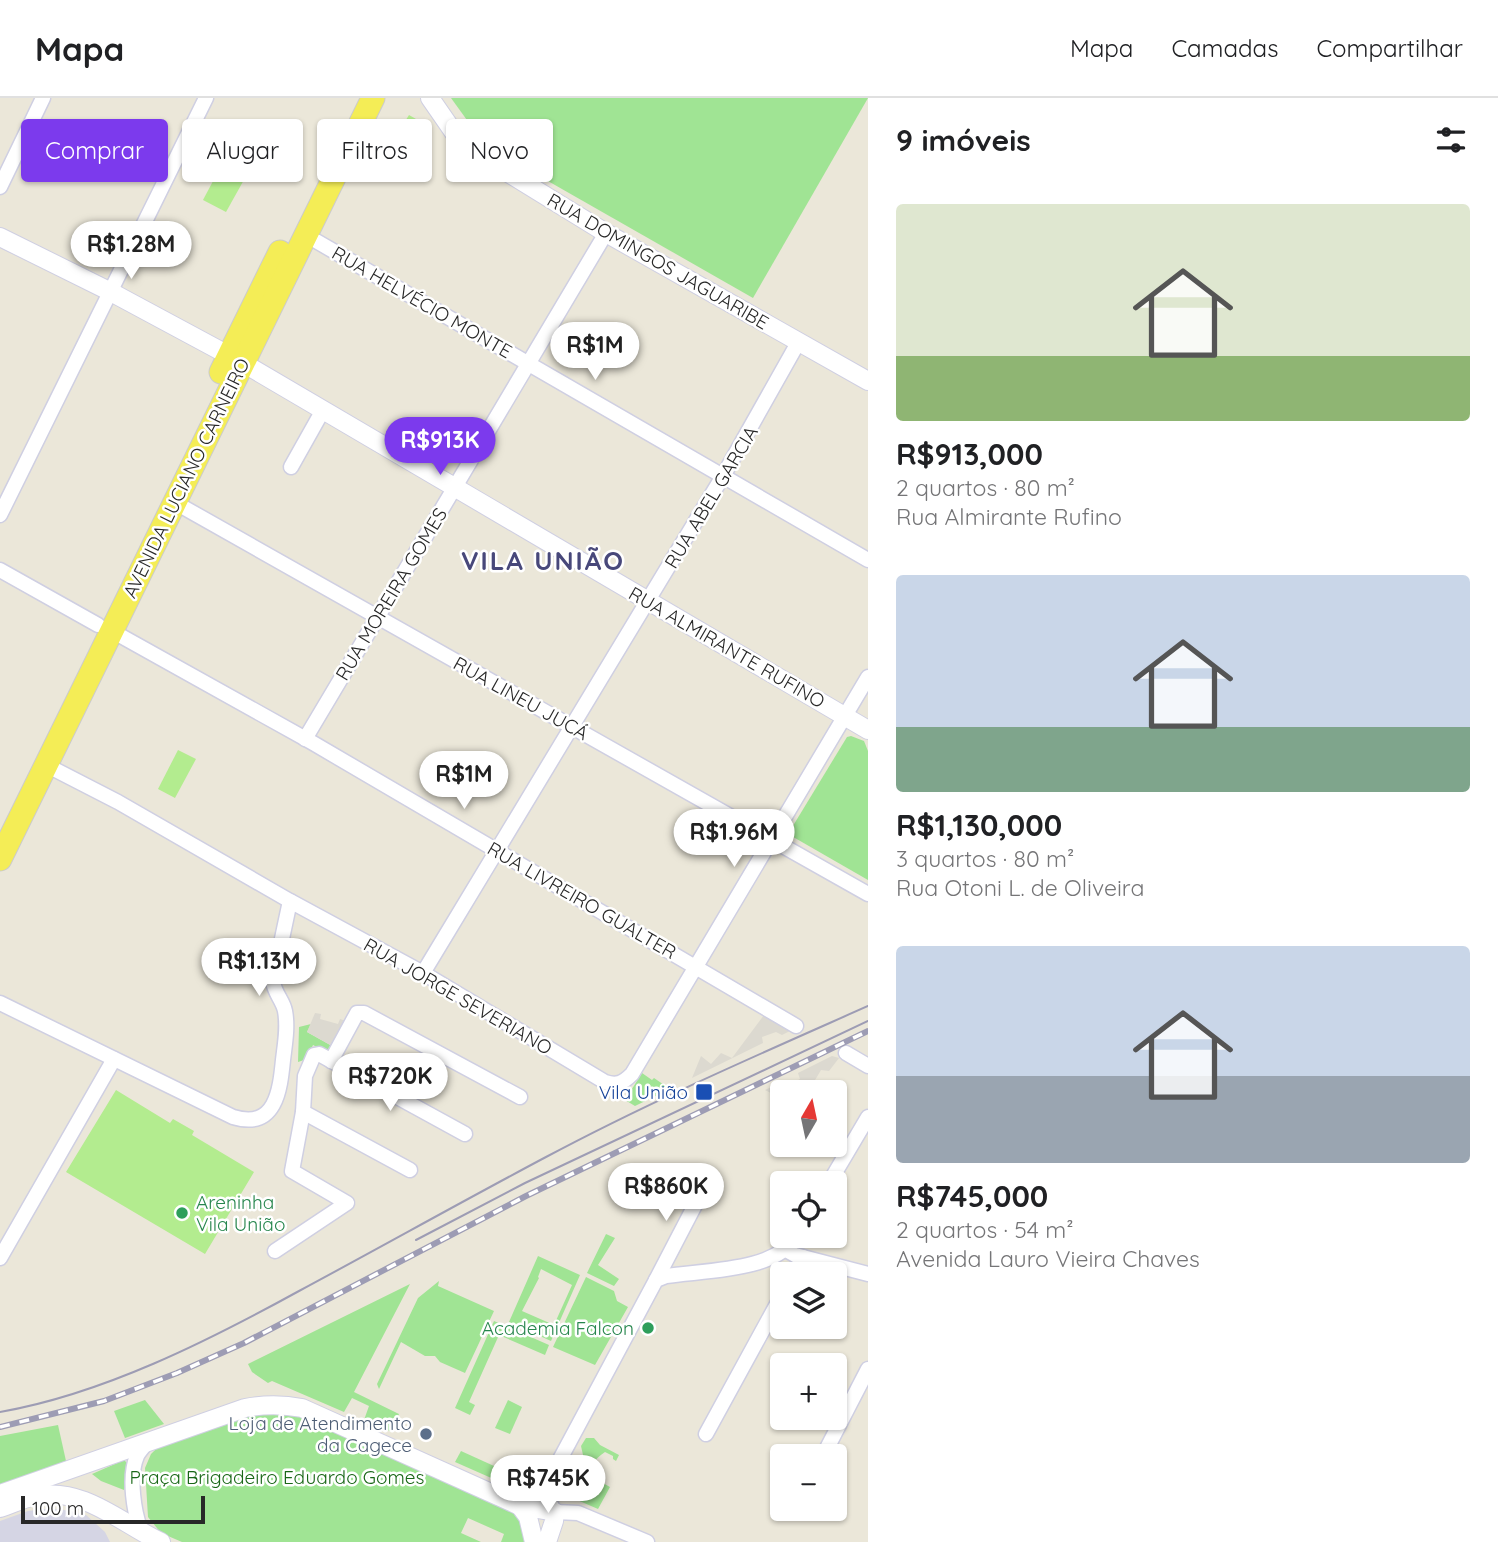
<!DOCTYPE html>
<html lang="pt">
<head>
<meta charset="utf-8">
<style>
	body { margin:0; font-family:Quicksand,sans-serif; background:#f6f6f6; color:#202124; height:100vh; display:flex; flex-direction:column; font-size:26px; white-space:nowrap }
	* { box-sizing:border-box; margin:0 }
	p { font-size:23px; color:#757577 }
	.icon { flex:none; width:38px; height:38px; fill:none; stroke:currentColor; stroke-width:2; stroke-linecap:round; stroke-linejoin:round }
	.map { position:relative; flex:1; overflow:hidden }
	.sheet { display:flex; flex-direction:column; background:#fff; width:630px }
	.sheet>* { flex:none }
	.guide { position:absolute; left:21px; top:21px; width:665px; height:63px; display:flex; gap:14px }
	.needle { width:46px; rotate:9deg }
	.controls { position:absolute; left:770px; top:982px; display:grid; gap:14px }
	.controls a { display:grid; place-items:center; width:77px; height:77px; border-radius:7px; background:#fff; box-shadow:0 2px 5px #0004; font-size:35px }
	.scale { position:absolute; left:21px; bottom:18px; width:184px; box-sizing:border-box; padding-left:7px; border:4px solid #282828; border-top:0; font-size:19px; line-height:24px; white-space:nowrap; color:#282828; -webkit-text-stroke:5px #fff; paint-order:stroke }
	.price { position:absolute; translate:-50% -60px; padding:0 16px; border-radius:24px; background:#fff; color:#222; font-size:23px; line-height:46px; filter:drop-shadow(0 2px 4px #0008) }
	.price::after { content:''; position:absolute; left:50%; top:42px; width:21px; height:16px; margin-left:-10px; background:inherit; clip-path:polygon(0 0,100% 0,50% 100%) }
	.price.selected { background:#7c3aed; color:#fff }
	ul { padding:0; list-style:none }
	li { display:grid; align-content:center; gap:14px; height:371px; padding:0 28px }
	li span { display:grid; place-items:center; height:217px; border-radius:7px; color:#555 }
	li>.icon { margin-inline-start:auto }
	span .icon { width:126px; height:126px; fill:#fffc; stroke-width:1 }
	li b { font-size:30px }
	h2 { display:flex; justify-content:space-between; align-items:center; height:84px; padding:0 28px; font-size:30px }
	.tag { padding:0 24px; border-radius:7px; background:#fff; box-shadow:0 2px 5px #0004; font-size:24px; line-height:63px }
	.tag.selected { background:#7c3aed; color:#fff }
	header { display:flex; align-items:center; gap:42px; box-sizing:border-box; height:98px; padding:0 35px; background:#fff; border-bottom:2px solid #e0e0e0 }
	header strong { font-size:33px }
	nav { display:flex; gap:38px; margin-inline-start:auto; font-size:24px }
	main { display:flex; flex:1; min-height:0 }
	.map>svg:first-child { display:block }
	.airport { fill:#d5d5e4 }
	.green { fill:#a0e494; fill-rule:evenodd }
	.pitch { fill:#b3ec8f }
	.plaza { fill:#dcd9d0 }
	.lines { fill:none; stroke-linecap:round; stroke-linejoin:round }
	.minor-casing { stroke:#cfcfe2; stroke-width:17 }
	.tertiary-casing { stroke:#cfcfe2; stroke-width:20 }
	.primary-casing { stroke:#cbcbcb; stroke-width:25 }
	.minor { stroke:#fff; stroke-width:14 }
	.tertiary { stroke:#fff; stroke-width:18 }
	.primary { stroke:#f4ed56; stroke-width:23 }
	.tram { stroke:#9d9cb4; stroke-width:2 }
	.rail-casing { stroke:#9d9cb4; stroke-width:6 }
	.rail { stroke:#fff; stroke-width:3.5; stroke-dasharray:10; stroke-linecap:butt }
	.transit-dot { fill:#1a4fb4; stroke:#fff; stroke-width:2.5 }
	.leisure-dot { fill:#2e9e5b; stroke:#fff; stroke-width:2.5 }
	.service-dot { fill:#5c6f8a; stroke:#fff; stroke-width:2.5 }
	.labels { text-anchor:middle; stroke-width:5; stroke-linejoin:round; paint-order:stroke }
	.street-label { font-size:19px; fill:#282828; stroke:#fff }
	.transit-label { font-size:19px; fill:#164399; stroke:#fff; text-anchor:end }
	.leisure-label { font-size:19px; fill:#27864d; stroke:#fff; text-anchor:start }
	.service-label { font-size:19px; fill:#4e5e75; stroke:#fff; text-anchor:end }
	.park-label { font-size:19px; fill:#196717; stroke:#fff }
	.district-label { font-size:26px; font-weight:bold; letter-spacing:2px; fill:#48487a; stroke:#fff }
</style>
</head>
<body>
<header>
<strong>Mapa</strong>
<nav><a>Mapa</a><a>Camadas</a><a>Compartilhar</a></nav>
</header>
<main>
<div class="map">
<svg width="868" height="1444" viewBox="0 0 868 1444">
	<rect width="100%" height="100%" fill="#ebe7d9"/>
	<path class="airport" d="M42 1411H60L86 1417 105 1434 110 1444H0V1423L28 1413Z"/>
	<g class="green">
		<path d="M451 0H868L753 200 485 47Z"/>
		<path d="M851 638 864 643 868 653V782L788 736 847 639Z"/>
		<path d="M311 926 307 934 332 948 327 954 313 947 307 961 298 964 299 929Z"/>
		<path d="M642 975 652 982 654 980 670 991 635 1008 625 1002Z"/>
		<path d="M606 1136 615 1140 598 1167 619 1181 614 1188 587 1175Z"/>
		<path d="M538 1158 580 1177 551 1243 509 1224ZM541 1171 572 1187 554 1227 522 1213 539 1180 538 1179Z"/>
		<path d="M586 1179 614 1193 617 1203 628 1209 595 1267 553 1249Z"/>
		<path d="M439 1183 438 1188 494 1213 465 1275 440 1264 435 1258H425L401 1244 379 1291 377 1286 418 1200Z"/>
		<path d="M410 1186 354 1294 399 1316 392 1334 364 1322 369 1308 352 1300 344 1314 272 1283 268 1285 252 1274 248 1266Z"/>
		<path d="M494 1223 549 1247 545 1257 499 1237 469 1304 475 1307 470 1317 455 1310Z"/>
		<path d="M145 1302 164 1326 125 1340 114 1313Z"/>
		<path d="M508 1302 522 1309 510 1336 495 1330Z"/>
		<path d="M272 1312 301 1316 517 1414 525 1430 527 1444H501L504 1436 468 1420 461 1435 481 1444H182L161 1435 148 1419 145 1370 151 1356 162 1345 217 1326Z"/>
		<path d="M58 1327 66 1363 0 1387V1338Z"/>
		<path d="M586 1340H594L600 1347 619 1357 616 1363 613 1361V1358L605 1354C593 1362 589 1370 589 1384L598 1388 601 1384 610 1389 598 1411 561 1395 559 1388 562 1381 570 1379 583 1357 581 1348Z"/>
		<path d="M461 1353 534 1386 530 1394 525 1395 455 1364Z"/>
		<path d="M124 1362 128 1366 124 1392 101 1383 92 1376Z"/>
	</g>
	<g class="pitch">
		<path d="M409 17 423 25 405 54 391 46Z"/>
		<path d="M221 68 245 80 226 114 203 102Z"/>
		<path d="M178 652 196 661 175 700 158 691Z"/>
		<path d="M116 992 170 1025 173 1021 194 1033 192 1037 254 1074 205 1156 66 1074Z"/>
	</g>
	<g class="plaza">
		<path d="M315 915 321 916 320 921 338 926 340 921 346 923 332 948 307 934Z"/>
		<path d="M764 917 790 933 782 937 776 934 762 939 763 945 692 980 701 958 711 966 721 955 732 960Z"/>
		<path d="M832 958 839 960 829 973 821 972 808 994H782V1001L765 992 780 985 784 990 800 981 798 975Z"/>
	</g>
	<g class="lines">
		<g class="minor-casing">
			<g id="minor">
				<path d="M0 89 43 0"/>
				<path d="M304 136 868 462"/>
				<path d="M291 369 323 312"/>
				<path d="M174 404 868 796"/>
				<path d="M0 417 206 0"/>
				<path d="M0 472 98 527"/>
				<path d="M112 533 313 645 796 928"/>
				<path d="M305 641 606 135"/>
				<path d="M46 667 118 704 290 803 423 875 605 984C617 988 623 985 632 976L868 579"/>
				<path d="M423 875 723 378 799 243"/>
				<path d="M0 905 233 1019C276 1032 280 992 283 962 285 945 288 929 285 913 283 902 274 895 273 883L290 803"/>
				<path d="M846 955 868 968"/>
				<path d="M331 963 357 915H364L520 999"/>
				<path d="M410 1072 303 1014 305 978 314 957 319 956 465 1036"/>
				<path d="M829 1085 868 1019"/>
				<path d="M786 1152 795 1157 868 1176"/>
				<path d="M275 1153 347 1105 292 1073 303 1014"/>
				<path d="M0 1160 114 961"/>
				<path d="M794 1176 803 1159"/>
				<path d="M656 1182 707 1084"/>
				<path d="M706 1336 782 1197"/>
				<path d="M823 1358 868 1271"/>
				<path d="M142 1435C134 1416 128 1379 137 1358 139 1353 144 1349 147 1344"/>
				<path d="M647 1444 578 1415 555 1414 546 1398 550 1380 656 1182 666 1178C705 1172 775 1174 797 1138"/>
			</g>
		</g>
		<g class="tertiary-casing">
			<g id="tertiary">
				<path d="M430 0 457 39 479 57 606 135 868 283"/>
				<path d="M0 139 109 193 243 265 868 632"/>
				<path d="M0 1396 245 1310C265 1306 282 1306 302 1310L520 1408 555 1414 554 1423 547 1444"/>
				<path d="M520 1408 528 1419 534 1444"/>
				<path d="M0 1410C12 1406 24 1400 36 1398 83 1388 122 1426 161 1444"/>
			</g>
		</g>
		<g class="primary-casing">
			<g id="primary">
				<path d="M221 274 280 154"/>
				<path d="M0 761 373 0"/>
			</g>
		</g>
		<use href="#minor" class="minor"/>
		<use href="#tertiary" class="tertiary"/>
		<use href="#primary" class="primary"/>
		<g class="tram">
			<path d="M416 1142 525 1085 868 923"/>
			<path d="M0 1314C103 1296 208 1243 299 1193 381 1149 463 1103 546 1059 651 1003 760 956 868 908"/>
		</g>
		<g class="rail-casing">
			<path id="rail" d="M0 1329 104 1303 177 1275 244 1245 526 1098 868 933"/>
		</g>
		<use href="#rail" class="rail"/>
	</g>
	<rect class="transit-dot" x="695" y="985" width="18" height="18" rx="3.5"/>
	<g class="leisure-dot">
		<circle cx="182" cy="1115" r="7"/>
		<circle cx="648" cy="1230" r="7"/>
	</g>
	<circle class="service-dot" cx="426" cy="1336" r="7"/>
	<g class="labels">
		<g class="street-label">
			<text transform="translate(658 163) rotate(30)" y="7">RUA DOMINGOS JAGUARIBE</text>
			<text transform="translate(422 204) rotate(30)" y="7">RUA HELVÉCIO MONTE</text>
			<text transform="translate(186 380) rotate(-64)" y="7">AVENIDA LUCIANO CARNEIRO</text>
			<text transform="translate(711 399) rotate(-59)" y="7">RUA ABEL GARCIA</text>
			<text transform="translate(391 496) rotate(-59)" y="7">RUA MOREIRA GOMES</text>
			<text transform="translate(727 549) rotate(30)" y="7">RUA ALMIRANTE RUFINO</text>
			<text transform="translate(521 600) rotate(29)" y="7">RUA LINEU JUCÁ</text>
			<text transform="translate(582 802) rotate(30)" y="7">RUA LIVREIRO GUALTER</text>
			<text transform="translate(458 898) rotate(30)" y="7">RUA JORGE SEVERIANO</text>
		</g>
		<g class="transit-label">
			<text x="688" y="1001">Vila União</text>
		</g>
		<g class="leisure-label">
			<text x="196" y="1111">Areninha<tspan x="196" dy="22">Vila União</tspan></text>
			<text x="634" y="1237" text-anchor="end">Academia Falcon</text>
		</g>
		<g class="service-label">
			<text x="412" y="1332">Loja de Atendimento<tspan x="412" dy="22">da Cagece</tspan></text>
		</g>
		<g class="park-label">
			<text x="277" y="1386">Praça Brigadeiro Eduardo Gomes</text>
		</g>
		<g class="district-label">
			<text x="543" y="472">VILA UNIÃO</text>
		</g>
	</g>
</svg>
<div class="controls">
<a><svg class="needle" viewBox="-14 -14 28 28"><path d="M0-13l5 13h-10z" fill="#e53935"/><path d="M0 13l5-13h-10z" fill="#757577"/></svg></a>
<a><svg class="icon" aria-label="locate" viewBox="0 0 24 24"><circle cx="12" cy="12" r="6"/><path d="M12 2v4M12 18v4M2 12h4M18 12h4"/></svg></a>
<a><svg class="icon" aria-label="layers" viewBox="0 0 24 24"><path d="M12 4l9 5-9 5-9-5zM3 14l9 5 9-5"/></svg></a>
<a>+</a>
<a>−</a>
</div>
<div class="scale">100 m</div>
<b class="price" style="left:131px;top:183px">R$1.28M</b>
<b class="price" style="left:595px;top:284px">R$1M</b>
<b class="price selected" style="left:440px;top:379px">R$913K</b>
<b class="price" style="left:464px;top:713px">R$1M</b>
<b class="price" style="left:734px;top:771px">R$1.96M</b>
<b class="price" style="left:259px;top:900px">R$1.13M</b>
<b class="price" style="left:390px;top:1015px">R$720K</b>
<b class="price" style="left:666px;top:1125px">R$860K</b>
<b class="price" style="left:548px;top:1417px">R$745K</b>
<div class="guide">
<a class="tag selected">Comprar</a>
<a class="tag">Alugar</a>
<a class="tag">Filtros</a>
<a class="tag">Novo</a>
</div>
</div>
<section class="sheet">
<h2>9 imóveis<svg class="icon" aria-label="filters" viewBox="0 0 24 24"><path d="M4 7h16M4 17h16"/><circle cx="9" cy="7" r="2"/><circle cx="15" cy="17" r="2"/></svg></h2>
<ul>
<li><span style="background:linear-gradient(#dfe7d0 70%,#8fb573 0)"><svg class="icon" aria-label="home" viewBox="0 0 24 24"><path d="M3 11l9-7 9 7M6 9v11h12V9"/></svg></span><div><b>R$913,000</b><p>2 quartos · 80 m²</p><p>Rua Almirante Rufino</p></div></li>
<li><span style="background:linear-gradient(#c9d6e8 70%,#7fa58c 0)"><svg class="icon" aria-label="home" viewBox="0 0 24 24"><path d="M3 11l9-7 9 7M6 9v11h12V9"/></svg></span><div><b>R$1,130,000</b><p>3 quartos · 80 m²</p><p>Rua Otoni L. de Oliveira</p></div></li>
<li><span style="background:linear-gradient(#c9d6e8 60%,#9aa5b1 0)"><svg class="icon" aria-label="home" viewBox="0 0 24 24"><path d="M3 11l9-7 9 7M6 9v11h12V9"/></svg></span><div><b>R$745,000</b><p>2 quartos · 54 m²</p><p>Avenida Lauro Vieira Chaves</p></div></li>
</ul>
</section>
</main>
</body>
</html>
